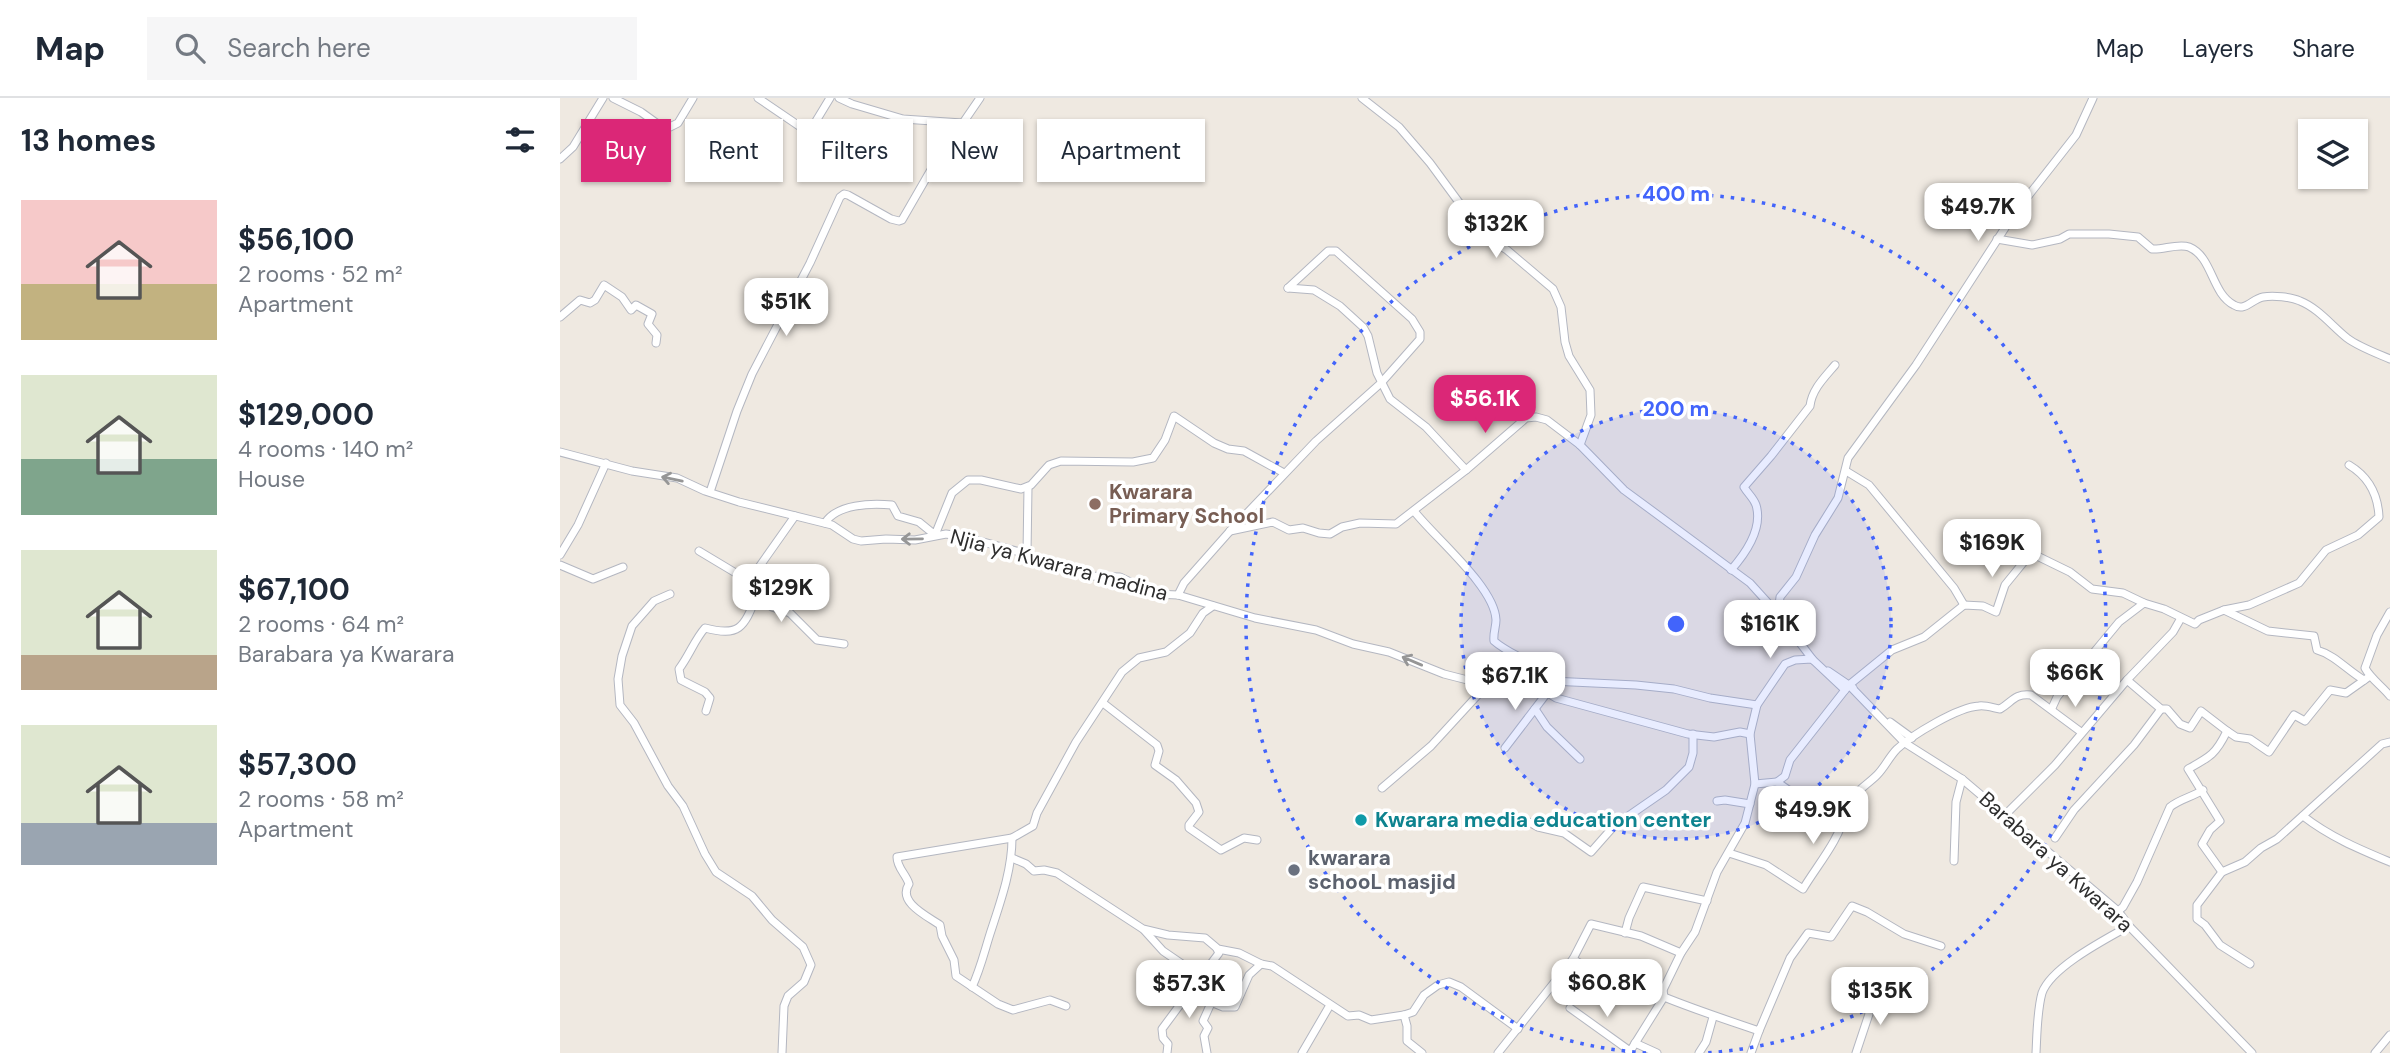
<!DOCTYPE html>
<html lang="en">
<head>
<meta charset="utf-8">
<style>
	body { margin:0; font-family:"DM Sans",sans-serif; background:#f6f6f7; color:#1f2937; height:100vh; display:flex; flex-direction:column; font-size:26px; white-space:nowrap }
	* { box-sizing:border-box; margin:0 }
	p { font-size:23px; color:#747a83 }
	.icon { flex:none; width:38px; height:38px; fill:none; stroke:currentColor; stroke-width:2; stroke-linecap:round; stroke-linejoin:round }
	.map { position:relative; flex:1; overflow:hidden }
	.sheet { display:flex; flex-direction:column; background:#fff; width:560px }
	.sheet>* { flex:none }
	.banner { position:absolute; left:21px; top:21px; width:665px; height:63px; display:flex; gap:14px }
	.tools { position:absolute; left:1738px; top:21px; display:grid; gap:14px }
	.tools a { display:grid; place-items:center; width:70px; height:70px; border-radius:0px; background:#fff; box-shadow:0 2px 5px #0004; font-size:35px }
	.price { position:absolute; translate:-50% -60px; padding:0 16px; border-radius:14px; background:#fff; color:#222; font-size:23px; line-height:46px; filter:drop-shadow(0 2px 4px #0008) }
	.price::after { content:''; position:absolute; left:50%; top:42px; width:21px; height:16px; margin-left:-10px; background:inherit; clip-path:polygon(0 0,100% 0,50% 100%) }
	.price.selected { background:#db2777; color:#fff }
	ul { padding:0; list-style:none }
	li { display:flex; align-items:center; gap:21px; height:175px; padding:0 21px }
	li span { display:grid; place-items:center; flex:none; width:196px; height:140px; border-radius:0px; color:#555 }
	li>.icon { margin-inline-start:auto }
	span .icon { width:84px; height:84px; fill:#fffc; stroke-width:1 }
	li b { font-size:30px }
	h2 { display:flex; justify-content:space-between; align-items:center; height:84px; padding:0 21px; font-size:30px }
	.pill { padding:0 24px; border-radius:0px; background:#fff; box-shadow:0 2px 5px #0004; font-size:24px; line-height:63px }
	.pill.selected { background:#db2777; color:#fff }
	header { display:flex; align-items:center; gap:42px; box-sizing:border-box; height:98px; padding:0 35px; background:#fff; border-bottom:2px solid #e0e1e3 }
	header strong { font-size:33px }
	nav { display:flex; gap:38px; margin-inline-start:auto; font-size:24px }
	.search { width:490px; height:63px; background:#f6f6f7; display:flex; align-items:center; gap:18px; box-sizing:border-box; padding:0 24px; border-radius:0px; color:#747a83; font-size:26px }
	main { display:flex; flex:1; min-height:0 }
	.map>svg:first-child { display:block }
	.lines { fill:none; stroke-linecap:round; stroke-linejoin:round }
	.minor-casing { stroke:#b4b7c1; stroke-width:9 }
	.minor { stroke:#fff; stroke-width:7 }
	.oneway { stroke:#969696 }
	.ring { fill:none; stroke:#4264fb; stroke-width:3.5; stroke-dasharray:3.5 7 }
	.education-dot { fill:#8d6e63; stroke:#fff; stroke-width:2.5 }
	.culture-dot { fill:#0f9aa8; stroke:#fff; stroke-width:2.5 }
	.worship-dot { fill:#6b7280; stroke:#fff; stroke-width:2.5 }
	.labels { text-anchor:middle; stroke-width:7; stroke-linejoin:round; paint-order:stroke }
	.education-label { font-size:21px; font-weight:bold; fill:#785e54; stroke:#fff; text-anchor:start }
	.street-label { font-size:21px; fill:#2e2e2e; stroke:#fff }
	.culture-label { font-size:21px; font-weight:bold; fill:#0d838f; stroke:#fff; text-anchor:start }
	.worship-label { font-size:21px; font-weight:bold; fill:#5b616d; stroke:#fff; text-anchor:start }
	.centre { fill:#4264fb; stroke:#fff; stroke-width:3.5 }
	.ring-label { font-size:21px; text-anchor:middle; font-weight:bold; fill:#4264fb; stroke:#fff; stroke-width:7; stroke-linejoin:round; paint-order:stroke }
</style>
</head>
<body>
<header>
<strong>Map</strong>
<div class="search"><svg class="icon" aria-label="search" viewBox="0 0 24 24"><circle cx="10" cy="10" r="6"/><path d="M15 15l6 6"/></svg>Search here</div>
<nav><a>Map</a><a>Layers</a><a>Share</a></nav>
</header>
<main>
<section class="sheet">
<h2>13 homes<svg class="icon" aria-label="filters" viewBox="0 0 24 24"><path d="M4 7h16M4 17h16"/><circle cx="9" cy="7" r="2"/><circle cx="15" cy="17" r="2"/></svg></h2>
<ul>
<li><span style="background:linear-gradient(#f6c9c9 60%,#c2b280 0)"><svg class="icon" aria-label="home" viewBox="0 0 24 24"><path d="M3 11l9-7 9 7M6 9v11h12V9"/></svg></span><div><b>$56,100</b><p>2 rooms · 52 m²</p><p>Apartment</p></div></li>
<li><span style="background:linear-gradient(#dfe7d0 60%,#7fa58c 0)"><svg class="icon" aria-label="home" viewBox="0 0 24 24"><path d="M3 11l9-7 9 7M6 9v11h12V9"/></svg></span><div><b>$129,000</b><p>4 rooms · 140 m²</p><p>House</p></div></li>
<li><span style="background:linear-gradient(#dfe7d0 75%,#b9a48a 0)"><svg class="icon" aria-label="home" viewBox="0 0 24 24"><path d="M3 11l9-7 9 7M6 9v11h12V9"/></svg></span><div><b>$67,100</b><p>2 rooms · 64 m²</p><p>Barabara ya Kwarara</p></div></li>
<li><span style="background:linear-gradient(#dfe7d0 70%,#9aa5b1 0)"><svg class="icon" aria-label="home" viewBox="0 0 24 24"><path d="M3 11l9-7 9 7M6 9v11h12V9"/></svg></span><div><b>$57,300</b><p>2 rooms · 58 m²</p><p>Apartment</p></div></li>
</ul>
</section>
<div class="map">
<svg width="1830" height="955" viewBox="0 0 1830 955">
	<rect width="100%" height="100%" fill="#efe9e1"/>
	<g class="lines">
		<g class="minor-casing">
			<g id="minor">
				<path d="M53 0 81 14 102 29 108 30 118 25 133 0"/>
				<path d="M198 0 245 32 253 28 270 0"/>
				<path d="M279 0 292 6 343 21 402 25"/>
				<path d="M802 0 839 29 870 65 923 137 947 152 993 191 1001 209 1005 244 1009 258 1030 292 1031 317 1020 347"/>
				<path d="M0 61 13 49 43 0"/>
				<path d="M1437 141 1472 147 1500 141 1509 136H1549L1578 139 1592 151C1603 152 1618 145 1629 149 1653 159 1651 195 1674 207 1685 214 1692 201 1703 199 1713 197 1731 199 1740 203 1758 210 1772 228 1787 240 1799 249 1816 255 1830 261"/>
				<path d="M728 190 754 192 780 208 803 229 808 238 817 275 830 301 866 329 906 372"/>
				<path d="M0 219 20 202 30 205 35 202 44 187 62 199 71 212 76 207 92 216 88 226 97 237 96 245"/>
				<path d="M0 354 72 373 117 380 145 393 179 404 272 427 293 441 301 443 326 441 355 442 386 436 405 439 467 456 529 478 560 479 595 496 618 497 695 520 756 532 793 546 829 554 884 576 927 587 991 583 1076 587 1114 591 1150 600 1197 607"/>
				<path d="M1286 373 1309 387 1394 490 1404 507"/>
				<path d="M150 394 177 313 192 276 250 165 280 99 284 96 288 97 331 121 339 123 342 122 372 70 420 0"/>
				<path d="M854 413C874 439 935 489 936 522 936 529 933 535 934 543 951 558 976 563 991 583L987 595 945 650"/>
				<path d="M265 425C277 406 311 405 332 407L338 418 359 424 375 437 392 395 408 382H421L461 391 471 387 489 367 501 363 573 364 593 360 605 342 614 318 654 345 668 351 684 353 724 375"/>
				<path d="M670 433 713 424 729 432 743 430 759 435 770 436 782 429 800 425 836 426 906 372 966 320 976 319 987 322 1020 347 1064 392 1190 485 1218 516 1253 562"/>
				<path d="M139 453 174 474 192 479 235 418"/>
				<path d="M467 456 468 389"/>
				<path d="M0 457 18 427 46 365"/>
				<path d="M0 467 33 481 63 469"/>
				<path d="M1171 472C1186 455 1203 430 1196 407 1193 399 1188 396 1184 389L1211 358 1250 308C1252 291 1265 279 1275 267"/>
				<path d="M192 479 190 491 196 499 212 509 230 515 257 542 284 546"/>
				<path d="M110 496 94 503 72 528 62 558 58 581 60 607 74 625 108 688 123 708 145 756 156 774 192 798 212 822 243 849 251 867 244 884 228 898 224 908 222 955"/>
				<path d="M618 497 624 485 670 433 756 343 821 285 860 241V234L852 221 776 153H768L728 190"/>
				<path d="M1664 512 1689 507 1739 485 1766 452 1798 437 1819 419C1818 396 1809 379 1789 367"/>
				<path d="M1830 514 1817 537 1805 570C1811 581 1822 588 1830 598"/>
				<path d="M1218 516 1220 499 1236 479 1255 437 1278 400 1288 360 1356 267 1454 116 1516 37 1533 0"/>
				<path d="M1268 573 1293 590"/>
				<path d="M1567 582 1601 611H1607L1620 626 1630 630 1641 613 1667 633 1676 639 1690 641 1709 654 1734 617 1745 623 1770 592 1786 595 1810 578"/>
				<path d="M971 585 996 600 1128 636 1154 639 1180 634 1190 636"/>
				<path d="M1289 587 1332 552 1364 539 1404 507 1423 508 1436 514 1445 487 1471 455 1510 474 1532 491 1563 495 1584 505"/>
				<path d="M543 605 597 647 599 653 595 667 616 682 636 705 639 714 629 727V730L661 752 684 740 697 742"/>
				<path d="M1492 610 1497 599 1559 524 1584 505 1604 511 1635 526 1639 522 1664 512 1708 533 1754 538 1757 552C1775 557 1788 573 1804 582"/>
				<path d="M975 611 987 629 1020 661"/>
				<path d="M146 613 150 600 145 594 121 582 119 571C129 558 135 541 145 530 179 539 184 530 196 499"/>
				<path d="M1330 624 1352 640"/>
				<path d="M1217 684 1225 678 1230 662 1285 592"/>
				<path d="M1195 686 1217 684 1240 700 1277 716 1286 713C1290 696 1305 689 1317 677 1325 669 1329 659 1337 651 1352 637 1398 609 1419 608 1425 607 1434 610 1440 611 1452 604 1455 595 1471 597L1521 634"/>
				<path d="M822 690 871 648 927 587"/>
				<path d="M1157 703 1165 702 1190 706"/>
				<path d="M1445 717 1495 667 1567 582 1613 534 1621 520"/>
				<path d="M1743 718C1770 739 1799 751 1830 764"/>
				<path d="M969 724 978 729 1004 735 1031 754 1054 728 1106 692 1129 669 1133 655V636"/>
				<path d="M1495 740 1514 712 1574 647 1601 611"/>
				<path d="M1169 755 1206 767 1243 791C1258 766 1279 743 1286 713"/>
				<path d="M452 760 466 766 474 773 484 772 497 775 583 831 608 837 645 840 658 851 679 855 701 866 712 868 788 918 799 917 811 922 844 917 853 914 864 897 878 887 889 884 901 889 958 931"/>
				<path d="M1394 763 1396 704 1402 681"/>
				<path d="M1662 774 1642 746 1650 732 1660 723 1628 671C1650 659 1656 656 1667 633"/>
				<path d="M1558 813 1563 809 1577 784 1610 709C1620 701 1632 699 1643 692"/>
				<path d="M584 832 603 853 622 866 624 872 617 885 625 900 602 931 603 940 608 946 607 955"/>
				<path d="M1065 835 1069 820 1083 789 1147 803"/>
				<path d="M1013 861 1045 881 1083 890 1103 892"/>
				<path d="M1690 866 1660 847 1645 827 1637 821V807L1662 774 1685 764 1701 750 1717 741 1822 646 1830 644"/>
				<path d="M639 882 656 894 643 923 648 930 644 938 647 955"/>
				<path d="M412 889C420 872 424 855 430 836 440 805 452 773 452 740"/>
				<path d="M1104 899C1136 912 1167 922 1199 933L1230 860 1248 835 1271 839 1292 808 1307 814 1344 836 1381 848"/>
				<path d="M625 900 659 855 657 851"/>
				<path d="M651 904 663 909H675L689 877 701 866"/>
				<path d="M506 908 490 902 453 912 438 906 396 878 394 862 382 838 380 827C367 818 337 804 349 786 346 776 337 770 337 759L452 740 473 728 477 715 516 644 562 574 579 560 606 554 630 535 643 515 653 508"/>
				<path d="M1010 910 1070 953"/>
				<path d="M844 917 847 928V943L862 955"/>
				<path d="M1075 945 1097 955"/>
				<path d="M742 955 770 907"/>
				<path d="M938 955 1013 861 1031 826 1081 838 1121 855"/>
				<path d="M1069 955 1104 899 1103 892 1121 855 1135 834 1157 774 1185 725 1195 686 1190 636 1197 607 1225 566 1235 562 1252 561 1285 592 1289 587 1345 645 1402 681 1558 813 1569 828 1692 955"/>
				<path d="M1139 955 1146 944 1153 919"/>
				<path d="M1191 955 1199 933"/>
				<path d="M1296 955 1309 916 1306 901"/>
				<path d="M1476 955C1477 936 1477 913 1482 895 1491 869 1546 841 1569 828"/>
				<path d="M1815 955 1830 937"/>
			</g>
		</g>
		<use href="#minor" class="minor"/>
	</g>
	<defs><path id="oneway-shaft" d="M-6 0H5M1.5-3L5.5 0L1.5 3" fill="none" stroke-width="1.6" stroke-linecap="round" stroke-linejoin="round" transform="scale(1.75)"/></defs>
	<g class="oneway">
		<use href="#oneway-shaft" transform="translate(112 381) rotate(-168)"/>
		<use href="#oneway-shaft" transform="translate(352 441) rotate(179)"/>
		<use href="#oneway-shaft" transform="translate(852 563) rotate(-157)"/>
	</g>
	<circle cx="1116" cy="526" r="215" fill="#4264fb" fill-opacity=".12"/>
	<g class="ring">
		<circle cx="1116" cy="526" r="215"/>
		<path d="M1086 955A430 430 0 1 1 1146 955"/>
	</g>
	<circle class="education-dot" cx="535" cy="406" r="7"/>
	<circle class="culture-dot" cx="801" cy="722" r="7"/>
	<circle class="worship-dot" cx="734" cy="772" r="7"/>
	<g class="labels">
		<g class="education-label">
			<text x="549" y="401">Kwarara<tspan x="549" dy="24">Primary School</tspan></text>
		</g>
		<g class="street-label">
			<text transform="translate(499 467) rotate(15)" y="7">Njia ya Kwarara madina</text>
			<text transform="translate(1496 764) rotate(42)" y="7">Barabara ya Kwarara</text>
		</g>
		<g class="culture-label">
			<text x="815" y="729">Kwarara media education center</text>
		</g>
		<g class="worship-label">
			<text x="748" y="767">kwarara<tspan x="748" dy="24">schooL masjid</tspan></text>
		</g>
	</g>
	<circle cx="1116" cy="526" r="10" class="centre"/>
	<g class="ring-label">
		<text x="1116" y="103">400 m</text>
		<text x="1116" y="318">200 m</text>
	</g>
</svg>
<div class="tools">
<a><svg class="icon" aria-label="layers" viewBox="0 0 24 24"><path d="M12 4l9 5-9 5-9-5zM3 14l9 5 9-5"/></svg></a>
</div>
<b class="price" style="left:1418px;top:145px">$49.7K</b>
<b class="price" style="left:936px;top:162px">$132K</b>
<b class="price" style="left:226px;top:240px">$51K</b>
<b class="price selected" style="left:925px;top:337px">$56.1K</b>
<b class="price" style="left:1432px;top:481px">$169K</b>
<b class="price" style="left:221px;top:526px">$129K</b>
<b class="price" style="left:1210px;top:562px">$161K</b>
<b class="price" style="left:1515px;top:611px">$66K</b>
<b class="price" style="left:955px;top:614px">$67.1K</b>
<b class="price" style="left:1253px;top:748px">$49.9K</b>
<b class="price" style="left:1047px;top:921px">$60.8K</b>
<b class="price" style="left:629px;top:922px">$57.3K</b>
<b class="price" style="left:1320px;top:929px">$135K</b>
<div class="banner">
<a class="pill selected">Buy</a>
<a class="pill">Rent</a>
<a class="pill">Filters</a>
<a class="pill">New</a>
<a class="pill">Apartment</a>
</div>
</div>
</main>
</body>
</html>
